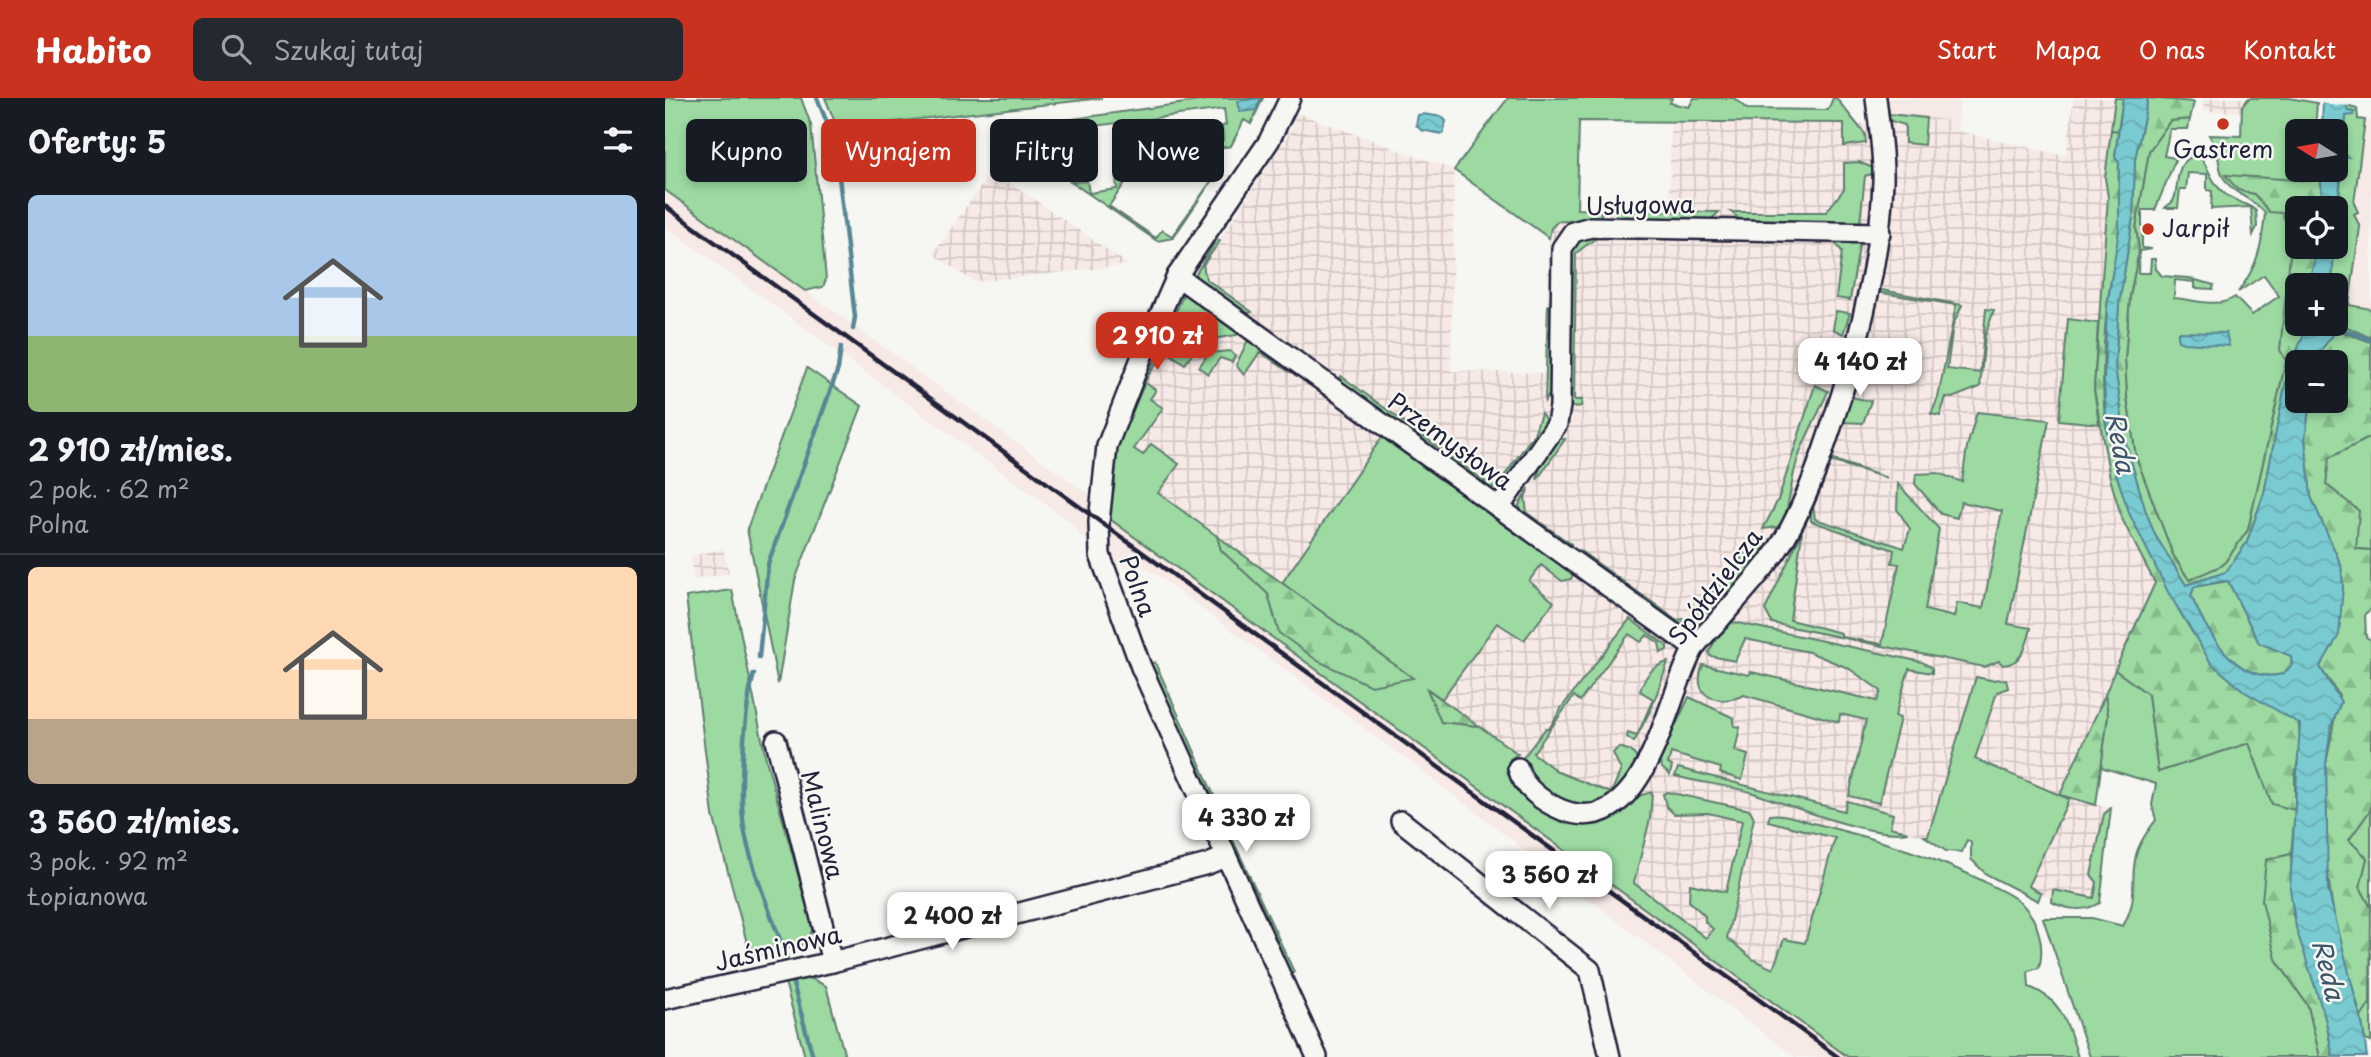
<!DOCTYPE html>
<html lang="pl">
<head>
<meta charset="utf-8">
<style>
	body { margin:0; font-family:"Playpen Sans",sans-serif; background:#242831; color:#f1f3f6; height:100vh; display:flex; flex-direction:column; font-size:26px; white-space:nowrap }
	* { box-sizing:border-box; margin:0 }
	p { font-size:23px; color:#9ea1a6 }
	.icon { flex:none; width:38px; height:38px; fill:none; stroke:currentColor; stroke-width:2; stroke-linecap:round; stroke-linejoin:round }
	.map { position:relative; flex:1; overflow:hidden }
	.details { display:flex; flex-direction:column; background:#171b24; width:665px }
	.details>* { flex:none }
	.banner { position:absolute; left:21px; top:21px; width:665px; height:63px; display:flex; gap:14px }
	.needle { width:46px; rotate:281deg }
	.controls { position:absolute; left:1620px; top:21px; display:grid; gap:14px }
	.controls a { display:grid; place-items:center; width:63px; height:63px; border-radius:10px; background:#171b24; box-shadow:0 4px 10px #0003; font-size:35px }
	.price { position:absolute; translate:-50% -60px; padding:0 16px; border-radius:14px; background:#fff; color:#222; font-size:23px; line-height:46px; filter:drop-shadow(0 2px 4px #0008) }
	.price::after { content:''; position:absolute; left:50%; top:42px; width:21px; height:16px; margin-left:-10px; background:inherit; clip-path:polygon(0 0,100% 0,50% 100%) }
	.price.active { background:#c8321e; color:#fff }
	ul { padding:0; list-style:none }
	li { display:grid; align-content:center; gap:14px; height:371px; padding:0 28px }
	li+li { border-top:2px solid #363941 }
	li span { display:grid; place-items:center; height:217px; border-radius:10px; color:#555 }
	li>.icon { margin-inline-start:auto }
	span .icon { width:126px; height:126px; fill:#fffc; stroke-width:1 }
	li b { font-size:30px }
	h2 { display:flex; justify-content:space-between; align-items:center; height:84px; padding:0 28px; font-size:30px }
	.tag { padding:0 24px; border-radius:10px; background:#171b24; box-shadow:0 4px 10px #0003; font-size:24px; line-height:63px }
	.tag.active { background:#c8321e; color:#fff }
	header { display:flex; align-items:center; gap:42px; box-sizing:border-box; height:98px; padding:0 35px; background:#c8321e; color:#fff }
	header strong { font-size:33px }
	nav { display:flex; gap:38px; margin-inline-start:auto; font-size:24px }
	.search { width:490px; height:63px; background:#242831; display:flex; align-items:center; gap:18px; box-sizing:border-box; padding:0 24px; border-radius:10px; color:#9ea1a6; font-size:26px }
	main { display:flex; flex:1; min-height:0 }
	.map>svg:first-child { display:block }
	.built { fill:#f7e9e5 }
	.industrial { fill:url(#industrial-grid) }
	.grass { fill:#9cdaa2; stroke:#5f7e6e; stroke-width:2 }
	.forest { fill:url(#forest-firs); stroke:#5f7e6e; stroke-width:2 }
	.water { fill:url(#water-waves); stroke:#578795; stroke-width:2; fill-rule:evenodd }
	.pier { fill:#f6f6f2 }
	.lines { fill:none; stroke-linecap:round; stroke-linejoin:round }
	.stream { stroke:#578795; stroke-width:4.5 }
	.minor-casing { stroke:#22223b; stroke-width:24 }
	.minor { stroke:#f6f6f2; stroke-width:19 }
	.rail { stroke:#22223b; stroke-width:4.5 }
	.poi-dot { fill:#c8321e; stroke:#f6f6f2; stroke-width:2.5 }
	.labels { text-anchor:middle; stroke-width:5; stroke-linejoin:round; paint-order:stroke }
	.poi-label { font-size:24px; fill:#22223b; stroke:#f6f6f2 }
	.street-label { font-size:24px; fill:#22223b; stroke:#f6f6f2 }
	.water-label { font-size:26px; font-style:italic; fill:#3c5568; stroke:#f6f6f2 }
</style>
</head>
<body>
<header>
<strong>Habito</strong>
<div class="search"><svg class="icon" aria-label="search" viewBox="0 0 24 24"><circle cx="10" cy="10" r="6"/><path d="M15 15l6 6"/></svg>Szukaj tutaj</div>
<nav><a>Start</a><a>Mapa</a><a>O nas</a><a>Kontakt</a></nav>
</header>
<main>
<section class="details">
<h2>Oferty: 5<svg class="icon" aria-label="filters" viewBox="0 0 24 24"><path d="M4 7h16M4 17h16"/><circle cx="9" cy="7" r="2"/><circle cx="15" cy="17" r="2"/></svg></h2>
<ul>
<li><span style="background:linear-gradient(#a9c7e8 65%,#8fb573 0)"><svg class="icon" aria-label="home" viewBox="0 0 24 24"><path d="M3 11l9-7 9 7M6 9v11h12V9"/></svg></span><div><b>2 910 zł/mies.</b><p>2 pok. · 62 m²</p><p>Polna</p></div></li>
<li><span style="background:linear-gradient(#ffd9b3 70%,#b9a48a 0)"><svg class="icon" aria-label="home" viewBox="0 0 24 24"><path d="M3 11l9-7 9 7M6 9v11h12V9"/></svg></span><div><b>3 560 zł/mies.</b><p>3 pok. · 92 m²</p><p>Łopianowa</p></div></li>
</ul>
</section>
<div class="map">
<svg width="1706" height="959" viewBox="0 0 1706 959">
	<defs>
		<pattern id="industrial-grid" width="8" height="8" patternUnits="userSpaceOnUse" patternTransform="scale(1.75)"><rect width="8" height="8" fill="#f7e9e5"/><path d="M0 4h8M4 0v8" fill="none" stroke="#d3c8c5"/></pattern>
		<pattern id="forest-firs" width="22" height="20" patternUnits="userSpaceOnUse" patternTransform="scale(1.75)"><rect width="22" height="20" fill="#9cdaa2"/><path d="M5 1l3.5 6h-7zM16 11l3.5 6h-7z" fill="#86bb8c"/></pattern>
		<pattern id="water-waves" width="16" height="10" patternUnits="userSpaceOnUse" patternTransform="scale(1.75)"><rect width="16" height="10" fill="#7acbd1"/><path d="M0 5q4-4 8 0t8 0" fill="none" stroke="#69aeb4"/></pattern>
	</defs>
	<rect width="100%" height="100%" fill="#f6f6f2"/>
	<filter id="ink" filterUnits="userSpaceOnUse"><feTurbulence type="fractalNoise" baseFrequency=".0143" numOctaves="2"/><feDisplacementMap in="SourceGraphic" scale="14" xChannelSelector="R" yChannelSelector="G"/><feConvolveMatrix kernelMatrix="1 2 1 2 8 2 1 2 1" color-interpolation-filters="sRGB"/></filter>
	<g filter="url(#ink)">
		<g class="built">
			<path d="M1222 0H1295L1293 23 1224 16Z"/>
			<path d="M1687 20 1706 23V231L1671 202Z"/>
			<path d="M0 92 416 391 459 413 1212 959H1130L749 667 474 464 470 477 415 437 408 426 0 128Z"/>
		</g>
		<g class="industrial">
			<path d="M1409 0H1450L1440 80 1443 99 1429 291 1445 380 1457 421 1490 485 1395 697 1310 661 1263 739 1176 717 1124 901 956 785 983 699 971 693 919 704 460 371 464 315 511 210 623 37 632 15 789 72 786 273 881 275 884 140 889 117 912 111 1004 113 1006 25 1224 26V16L1293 23 1292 33 1401 58Z"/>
			<path d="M1539 0H1584L1577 14 1538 13Z"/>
			<path d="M327 72 464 167 309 184 268 156Z"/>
			<path d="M58 451 64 475 29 482 25 458Z"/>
			<path d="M1404 701 1446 710 1427 809 1400 806 1362 789Z"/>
		</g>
		<g class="grass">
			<path d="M0 0H136L146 27 161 181 158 189 140 193 0 92Z"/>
			<path d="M160 0H437L177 30 170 24Z"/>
			<path d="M555 0H598L586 26 579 22 566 48 547 51V43L558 42 557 28 561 27 559 11 406 31 408 47H413L415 60 426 59 428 70 413 72 393 58 405 56 402 33 367 38 369 55 381 54 383 66 410 84 422 83 424 95 452 91 451 79 473 77V85L464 79 444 108 491 140 497 132 507 138 552 75 508 140 492 143 331 32Z"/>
			<path d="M843 0H1007L1005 5 1024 9 1029 0H1069L1082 11 1163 12 1168 0H1171L1200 36 1201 45 1179 48V25L914 23 912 111 936 112V124L893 123 886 130 884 140 789 72Z"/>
			<path d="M1216 0H1222L1224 16 1261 20 1259 47 1240 45V27L1222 22Z"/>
			<path d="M1450 0H1458L1453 33 1446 32Z"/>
			<path d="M1584 0H1624L1652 5 1650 33H1633V72H1648L1647 110H1633V187L1621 263 1583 432 1558 467 1525 483 1508 457 1471 359 1462 299 1460 261 1465 198 1474 152 1471 130 1484 53 1505 23 1525 21 1523 31H1505L1499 58 1511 60 1490 112H1477V150L1487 151 1474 153 1473 175H1485L1486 161H1490L1491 171 1497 178 1523 180 1549 187 1548 191 1530 190V184L1510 182 1509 200C1527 201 1553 211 1570 199L1587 217 1614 198 1599 177 1573 194C1593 168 1597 147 1600 115 1586 99 1568 97 1558 79 1552 67 1556 54 1544 37L1576 38 1577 8Z"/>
			<path d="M1681 7 1692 10 1693 21 1700 22 1689 105 1693 114 1689 116 1695 129 1684 207 1706 211V240L1671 224V187H1667V176L1678 59H1682L1678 56 1681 18 1689 14 1683 13Z"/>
			<path d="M1535 57C1543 70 1548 87 1560 96 1570 104 1583 105 1591 113L1592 129 1588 137 1586 109 1546 111 1547 93 1542 92V76L1523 75 1521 91H1515L1513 110H1500C1502 107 1506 106 1508 103 1516 89 1506 60 1535 57Z"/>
			<path d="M1194 64 1208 70 1210 75 1200 78 1195 124 1188 129 1083 128 1066 114H1161L1179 91V65Z"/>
			<path d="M951 112H975L976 124 951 120Z"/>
			<path d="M979 113 1054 114 1041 126 979 124Z"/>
			<path d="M925 136 970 137 972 141 931 140 911 155 909 302H917L916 308 910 310 903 306V158L912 144Z"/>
			<path d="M552 141 555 143 538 167 541 181 587 214 578 217 529 179Z"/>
			<path d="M1090 141 1195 143 1185 202 1171 200 1177 153 1170 145Z"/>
			<path d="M1217 192 1297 207 1288 227 1282 271 1315 275 1321 211 1329 212 1320 238 1315 289 1287 300 1281 299 1275 318 1266 316 1273 300 1291 207 1211 194Z"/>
			<path d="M518 197H527L572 228V237L536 243 520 266 501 253 479 284 491 292 485 301 498 310 469 351 478 357 486 346 514 366 493 395 552 438 556 452 603 496 614 535 747 580 617 485 717 339 908 476 906 481 897 483 876 467 864 483 889 504 859 542 832 525 777 601 764 592 776 624 814 628 853 656 845 661V670L909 717 987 694 985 721 969 785 1041 840 1048 831 1040 824V818L1024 803 1025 786 1061 794 1077 723 1043 715 1009 716 1001 708 998 696 1002 694 1085 712 1089 720 1062 840 1089 862 1108 871 1119 841 1140 845 1170 740 1103 723 1105 717C1118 714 1138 723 1152 726 1210 741 1266 757 1320 784 1332 791 1347 796 1357 806 1374 823 1380 849 1374 870L1363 873 1364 889C1398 901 1403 928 1413 959H1183L442 419 446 393 449 392 452 349Z"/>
			<path d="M883 207 889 208 886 294 880 303Z"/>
			<path d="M1171 213 1185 215 1178 236 1168 231Z"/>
			<path d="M1403 221 1433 225 1429 291 1434 326 1394 322Z"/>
			<path d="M588 242 622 270 623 273 595 254 579 277 571 267 582 244Z"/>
			<path d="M565 253 570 258 567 264 555 260 543 276 534 269 544 255Z"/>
			<path d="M142 270 197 308 130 482 113 586 82 431Z"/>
			<path d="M676 278 821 384 837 381 869 336 876 315 882 324 837 388 823 390 671 285Z"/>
			<path d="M1150 287 1163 293C1153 318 1140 338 1132 363 1126 383 1125 402 1119 422L1113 429 1098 431 1113 402Z"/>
			<path d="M1186 299 1206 303 1198 325 1177 324Z"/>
			<path d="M1312 314 1384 322 1343 526 1366 530C1362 546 1358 566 1338 567L1334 563 1319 569 1107 525 1100 512 1137 434 1125 522 1176 535V539L1217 546 1234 466 1227 465 1229 452 1146 423V411L1163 363 1167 361 1222 380 1165 363 1148 408 1150 421 1239 450 1245 431 1232 411 1233 386 1274 431 1260 512 1289 519 1292 505 1318 510 1337 413 1296 404 1292 420 1276 416 1250 386 1251 376 1273 375 1297 384 1302 349Z"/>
			<path d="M1706 339V452L1691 451 1661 387 1663 360Z"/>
			<path d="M889 340 900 341 872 382 878 356Z"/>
			<path d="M864 390 860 399 862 415 906 446 899 450 856 416 854 407Z"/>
			<path d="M1093 441 1098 447 1097 458 1068 492 1051 499 1041 514 1023 524 1013 525 1001 521 949 480 911 457 914 452 1012 522 1024 520Z"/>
			<path d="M67 492 101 661 148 831 140 846 86 860 48 717 21 499Z"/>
			<path d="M965 521 1002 548V552L996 555 994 545 982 537 976 544 964 536 915 603 909 598 868 655 893 674 946 695 956 672 948 655 954 649 966 653 972 660C962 687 949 704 922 714L871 694 856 670 858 660 881 630 884 631 897 609Z"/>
			<path d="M1068 524 1257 564 1267 570V575L1244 571 1230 618 1235 620 1214 705 1184 698 1201 622 1175 616 1174 624 1079 597C1053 609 1025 599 1038 567L1084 577 1086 574 1212 603 1216 593 1183 570 1144 554 1080 541 1070 563 1045 558 1044 554 1055 533Z"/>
			<path d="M490 564 558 718 549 717 483 567Z"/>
			<path d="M1003 564 987 609 969 644 962 639 963 635 972 638 988 601 975 593C980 578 987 568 1003 564Z"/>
			<path d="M1450 572 1483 596 1493 674 1584 645 1607 706 1630 712 1626 756 1601 762 1611 861 1643 908 1655 959H1425L1378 820H1427L1458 828C1474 798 1465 791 1470 762 1472 747 1482 734 1491 722L1487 707 1491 686 1436 669 1443 617 1440 597Z"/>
			<path d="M1311 579 1325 582 1341 581 1343 590 1332 594 1310 661 1404 701 1363 788 1376 795 1373 803 1321 776 1306 761V745L1302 742 1297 754 1281 753 1259 738H1263Z"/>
			<path d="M1024 599 1069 620V628L1075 629 1070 653 1083 657 1077 682 1055 675 1056 670 1006 655 1003 666 1007 668 1005 677 997 670 994 663Z"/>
			<path d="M1013 670 1179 713 1182 703 1228 716 1225 729 1243 734C1206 741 1123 706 1085 694 1061 687 1035 685 1010 678Z"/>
			<path d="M1446 710 1435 805C1420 814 1402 812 1387 804L1388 792 1429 800 1432 784 1426 777 1439 716Z"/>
			<path d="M1706 711V810L1695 789 1702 760 1684 742Z"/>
			<path d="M561 727 629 874 622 879 556 733Z"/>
			<path d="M1706 854V944L1700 942 1696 919 1705 905Z"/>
			<path d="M168 871 147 881 161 888 180 959H140L120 884Z"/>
		</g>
		<g class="forest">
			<path d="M1483 0 1529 4 1525 21 1505 23 1484 53 1471 130 1474 152 1465 198 1460 261 1462 300 1471 359 1508 457 1524 482 1558 467 1583 432 1621 263 1615 252 1627 138 1617 115 1604 114 1589 96 1573 92 1560 77 1647 83 1648 72H1655L1658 110H1633V149H1653L1643 187H1633V226L1643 228 1620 290 1599 395 1582 444 1561 474 1521 487 1490 437 1480 411 1460 342 1450 268 1454 207 1468 119 1470 61Z"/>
			<path d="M1446 32 1453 33 1450 59 1454 65C1452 88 1456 111 1454 133 1452 158 1445 182 1442 207 1437 261 1434 322 1451 375 1461 410 1479 439 1494 472 1530 549 1556 584 1633 622L1636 646 1630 677V712L1607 706 1584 645 1493 674 1483 596 1450 572 1490 485 1457 421 1445 380 1429 291 1443 99 1440 80Z"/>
			<path d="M1672 232 1706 244V339L1664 360 1661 386 1694 413 1691 451 1706 452V511L1700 516 1701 539 1706 542V711L1684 742 1702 760 1695 789 1706 810 1705 905 1696 919 1670 826 1662 771 1661 666 1674 597 1655 569 1658 559 1668 548 1678 488 1676 467 1646 399 1640 341 1645 303H1671V264H1654L1652 257Z"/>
			<path d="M552 438 748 580 706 588 653 563 614 535 603 496 556 452Z"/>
			<path d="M1563 483 1593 543 1626 558 1627 567 1618 576C1571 588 1542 534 1526 498L1529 489Z"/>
			<path d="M762 591 814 628 776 624Z"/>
			<path d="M1440 597 1443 617 1431 707 1395 697Z"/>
			<path d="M1626 756 1628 817 1661 923 1668 959H1655L1643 908 1611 861 1597 803 1601 762Z"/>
		</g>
		<g class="water">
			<path d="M596 0 591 12 575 14 573 3Z"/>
			<path d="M1458 0H1483L1470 61 1468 119 1454 207 1450 268 1460 342 1480 411 1490 437 1521 487 1561 474 1582 444 1599 395 1626 257 1631 255 1643 226 1671 224 1677 232H1672L1652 257 1654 264H1633V303H1645L1640 341 1646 399 1676 467 1678 488 1674 537 1655 569 1676 604 1666 628 1661 666 1663 791 1698 930 1702 959H1668L1661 923 1631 830 1625 791 1635 626 1580 594 1546 565 1503 494 1464 415 1451 375 1442 335 1439 283 1442 209 1454 132V65L1450 59ZM1558 483H1563L1594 545 1626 558 1627 567 1618 576C1572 588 1542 534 1526 498L1529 489Z"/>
			<path d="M1658 0 1681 7 1683 13 1689 14 1688 17 1681 18 1678 56 1683 59H1678L1671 121V110H1658L1655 72H1671V33H1657Z"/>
			<path d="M758 16 777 19 781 23 778 36 756 32 751 27 753 17Z"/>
			<path d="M1653 149H1669L1667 187H1643Z"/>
			<path d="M1513 234 1561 235 1564 248 1519 245 1513 243Z"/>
		</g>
		<path class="pier" d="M1654 0H1684V8L1655 5Z"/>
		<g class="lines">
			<g class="stream">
				<path d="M152 0 170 44 190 219 188 231"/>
				<path d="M1674 230 1706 242"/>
				<path d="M94 559 103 466 173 271 176 249"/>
				<path d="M89 576C79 610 73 701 80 735 89 780 110 824 124 867"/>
				<path d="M127 882 148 959"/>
			</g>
			<g class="minor-casing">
				<g id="minor">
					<path d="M625 0 604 43 512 178 477 258 442 348 434 424 435 457 476 569 652 959"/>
					<path d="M512 178 1029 550"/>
					<path d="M834 410 892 326 895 308 897 150 908 134 926 129 1215 135"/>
					<path d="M111 643 167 864"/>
					<path d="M853 670C858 690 878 704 897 712 981 744 1001 598 1029 550 1035 540 1046 531 1054 522 1071 502 1089 483 1105 462 1127 435 1147 385 1158 353 1187 270 1215 172 1218 84 1219 57 1214 28 1211 0"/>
					<path d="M736 723 925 872 945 959"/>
					<path d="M0 901 167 864 543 766 560 759"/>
				</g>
			</g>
			<use href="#minor" class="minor"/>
			<path class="rail" d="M0 108 1173 959"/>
		</g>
	</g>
	<g class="poi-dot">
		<circle cx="1558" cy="26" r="7"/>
		<circle cx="1483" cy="131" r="7"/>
	</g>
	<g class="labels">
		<g class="poi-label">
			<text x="1558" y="60">Gastrem</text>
			<text x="1497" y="139" text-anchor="start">Jarpił</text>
		</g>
		<g class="street-label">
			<text transform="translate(975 108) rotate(-1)" y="8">Usługowa</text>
			<text transform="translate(785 344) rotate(36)" y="8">Przemysłowa</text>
			<text transform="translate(472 488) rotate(70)" y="8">Polna</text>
			<text transform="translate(1051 489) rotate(-53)" y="8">Spółdzielcza</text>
			<text transform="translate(157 727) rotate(76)" y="8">Malinowa</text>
			<text transform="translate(113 851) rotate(-13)" y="8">Jaśminowa</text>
		</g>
		<g class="water-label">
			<text transform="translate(1455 345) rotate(79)" y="9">Reda</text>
			<text transform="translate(1663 872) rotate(76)" y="9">Reda</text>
		</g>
	</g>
</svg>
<div class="controls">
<a><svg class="needle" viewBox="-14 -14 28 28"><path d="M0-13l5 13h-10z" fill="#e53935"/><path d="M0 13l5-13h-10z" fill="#9ea1a6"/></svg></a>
<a><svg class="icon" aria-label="locate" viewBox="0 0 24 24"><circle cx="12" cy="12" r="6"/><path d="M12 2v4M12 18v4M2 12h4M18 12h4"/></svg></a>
<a>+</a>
<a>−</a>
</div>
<b class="price active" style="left:492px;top:274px">2 910 zł</b>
<b class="price" style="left:1195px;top:300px">4 140 zł</b>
<b class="price" style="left:581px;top:756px">4 330 zł</b>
<b class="price" style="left:884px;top:813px">3 560 zł</b>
<b class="price" style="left:287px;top:854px">2 400 zł</b>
<div class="banner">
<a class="tag">Kupno</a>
<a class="tag active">Wynajem</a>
<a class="tag">Filtry</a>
<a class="tag">Nowe</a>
</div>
</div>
</main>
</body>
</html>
